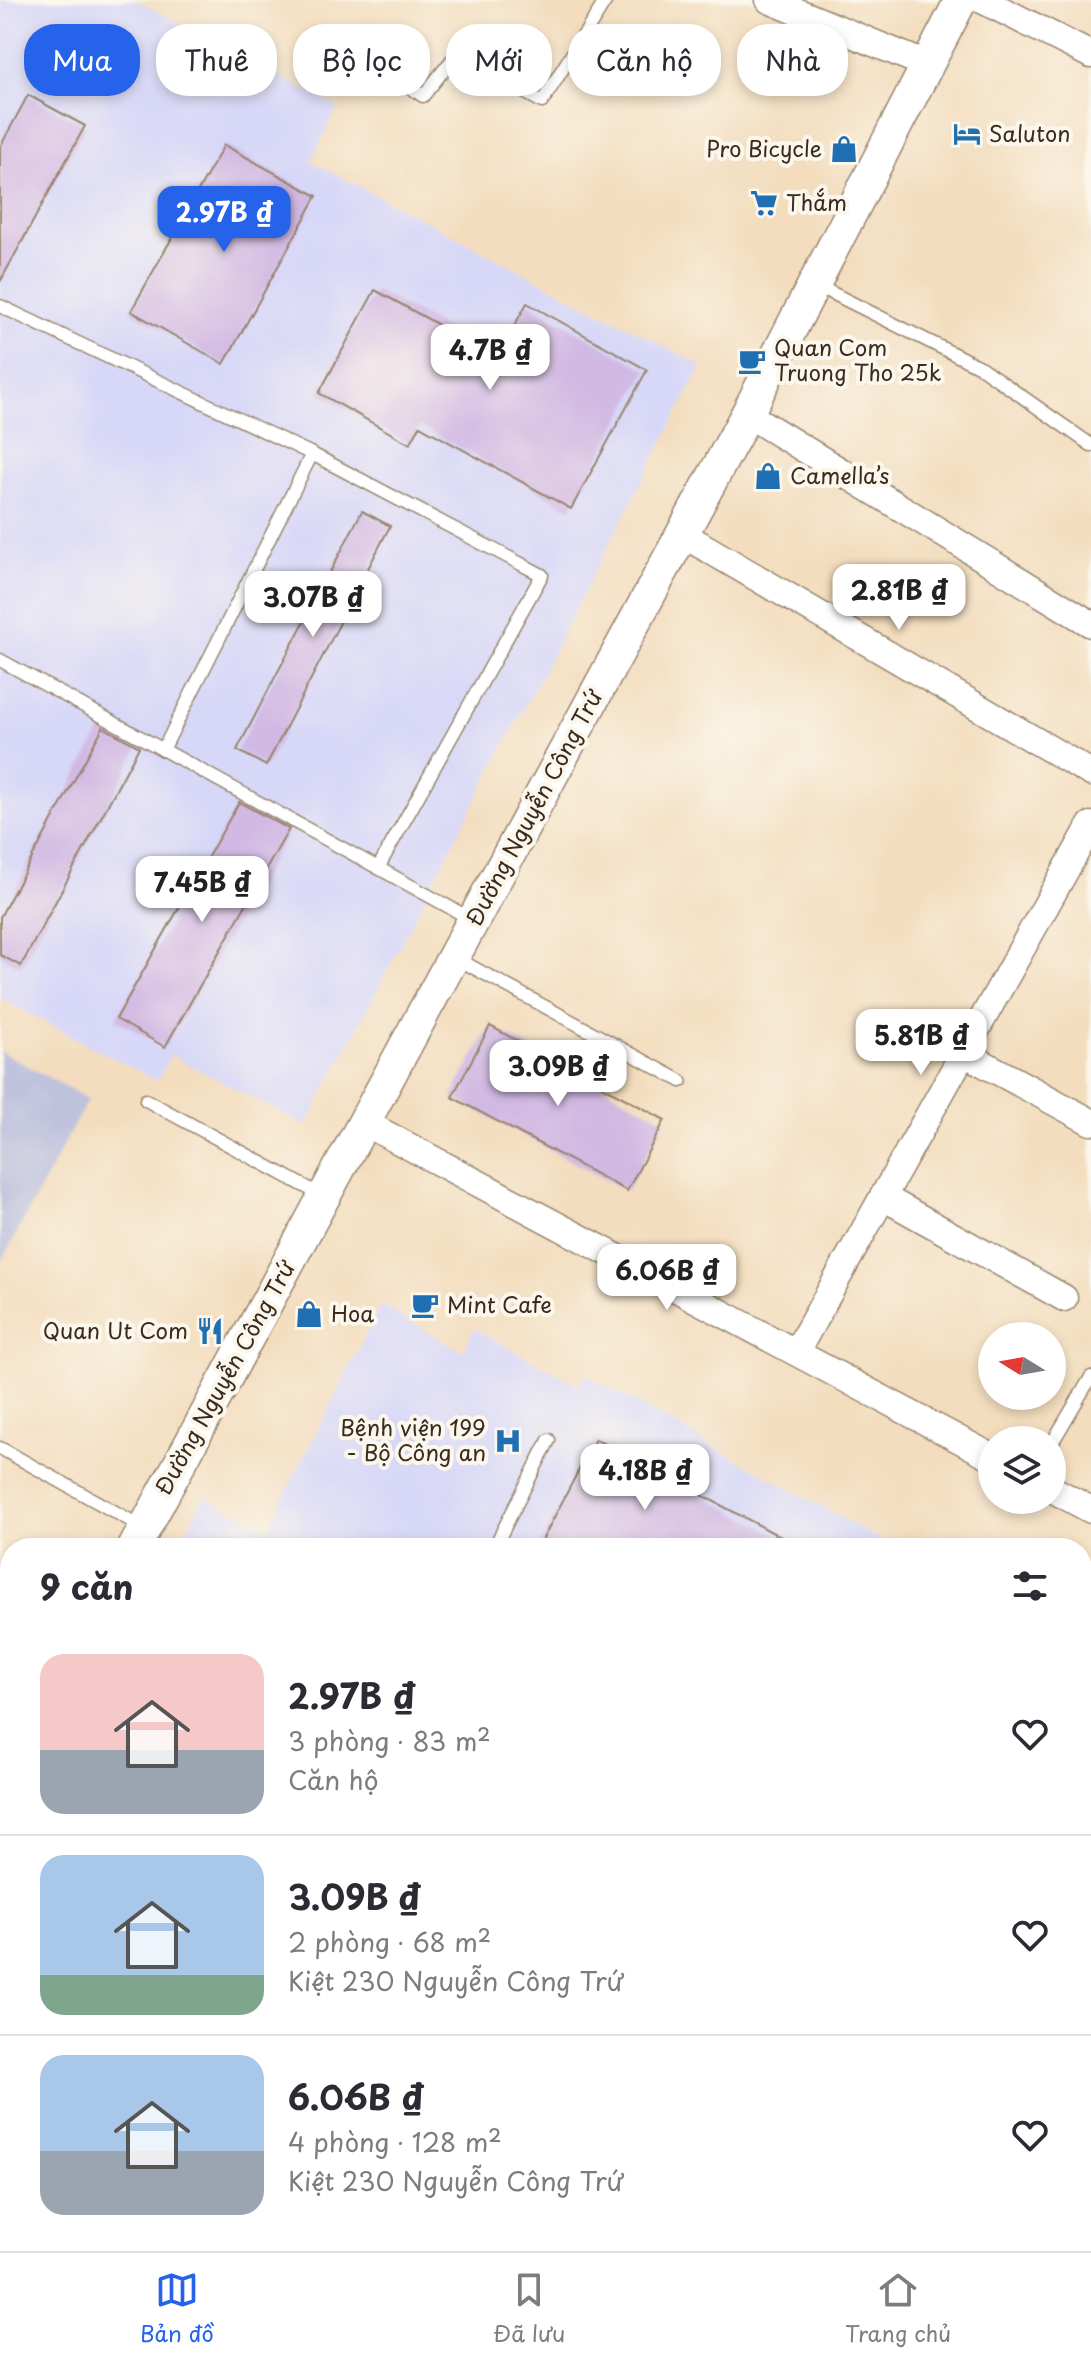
<!DOCTYPE html>
<html lang="vi">
<head>
<meta charset="utf-8">
<style>
	body { margin:0; font-family:"Playpen Sans",sans-serif; background:#f7f7f7; color:#2b2b33; height:100vh; display:flex; flex-direction:column; font-size:30px; white-space:nowrap }
	* { box-sizing:border-box; margin:0 }
	p { font-size:26px; color:#7c7c81 }
	.icon { flex:none; width:44px; height:44px; fill:none; stroke:currentColor; stroke-width:2; stroke-linecap:round; stroke-linejoin:round }
	.map { position:relative; flex:1; overflow:hidden }
	.details { position:absolute; left:0px; top:1538px; width:1092px; height:714px; display:flex; flex-direction:column; background:#fff; border-radius:32px 32px 0 0; box-shadow:0 4px 12px #0003 }
	.details>* { flex:none }
	.hud { position:absolute; left:24px; top:24px; width:1044px; height:72px; display:flex; gap:16px }
	.needle { width:52px; rotate:281deg }
	.tools { position:absolute; left:978px; top:1322px; display:grid; gap:16px }
	.tools a { display:grid; place-items:center; width:88px; height:88px; border-radius:50%; background:#fff; box-shadow:0 4px 12px #0003; font-size:40px }
	.price { position:absolute; translate:-50% -68px; padding:0 18px; border-radius:16px; background:#fff; color:#222; font-size:26px; line-height:52px; filter:drop-shadow(0 2px 4px #0008) }
	.price::after { content:''; position:absolute; left:50%; top:48px; width:24px; height:18px; margin-left:-12px; background:inherit; clip-path:polygon(0 0,100% 0,50% 100%) }
	.price.current { background:#2563eb; color:#fff }
	ul { padding:0; list-style:none }
	li { display:flex; align-items:center; gap:24px; height:200px; padding:0 40px }
	li+li { border-top:2px solid #e1e1e2 }
	li span { display:grid; place-items:center; flex:none; width:224px; height:160px; border-radius:24px; color:#555 }
	li>.icon { margin-inline-start:auto }
	span .icon { width:96px; height:96px; fill:#fffc; stroke-width:1 }
	li b { font-size:34px }
	h2 { display:flex; justify-content:space-between; align-items:center; height:96px; padding:0 40px; font-size:34px }
	.tag { padding:0 28px; border-radius:32px; background:#fff; box-shadow:0 4px 12px #0003; font-size:28px; line-height:72px }
	.tag.current { background:#2563eb; color:#fff }
	.dock { display:flex; justify-content:space-around; align-items:center; height:112px; border-top:2px solid #e1e1e2; background:#fff; font-size:22px; color:#7c7c81 }
	.dock a { display:grid; justify-items:center; gap:4px }
	.dock .current { color:#2563eb }
	.map>svg:first-child { display:block }
	.built { fill:#d7d7f8 }
	.industrial { fill:#bfc2dd }
	.building { fill:#d2b9e3 }
	.lines { fill:none; stroke-linecap:round; stroke-linejoin:round }
	.service-casing { stroke:#97846e; stroke-width:15 }
	.minor-casing { stroke:#97846e; stroke-width:29 }
	.tertiary-casing { stroke:#97846e; stroke-width:35 }
	.service { stroke:#fff; stroke-width:12 }
	.minor { stroke:#fff; stroke-width:26 }
	.tertiary { stroke:#fff; stroke-width:32 }
	.labels { text-anchor:middle; stroke-width:8; stroke-linejoin:round; paint-order:stroke }
	.poi-label { font-size:22px; fill:#3b2a1e; stroke:#fbf7ec; text-anchor:start }
	.street-label { font-size:22px; fill:#3b2a1e; stroke:#fbf7ec }
</style>
</head>
<body>
<div class="map">
<svg width="1091" height="2251" viewBox="0 0 1091 2251">
	<rect width="100%" height="100%" fill="#fbf7ec"/>
	<filter id="ink" filterUnits="userSpaceOnUse"><feTurbulence type="fractalNoise" baseFrequency=".0125" numOctaves="2"/><feDisplacementMap in="SourceGraphic" scale="16" xChannelSelector="R" yChannelSelector="G"/><feConvolveMatrix kernelMatrix="1 2 1 2 8 2 1 2 1" color-interpolation-filters="sRGB"/></filter>
	<filter id="wash" filterUnits="userSpaceOnUse"><feTurbulence type="fractalNoise" baseFrequency=".006" numOctaves="4" result="noise"/><feDisplacementMap in="SourceGraphic" scale="32" xChannelSelector="R" yChannelSelector="G"/><feGaussianBlur stdDeviation="1.8" result="paint"/><feColorMatrix in="noise" values="0 0 0 0 0 0 0 0 0 0 0 0 0 0 0 0 0 1.4 0 .05"/><feComposite in="paint" operator="in"/></filter>
	<g filter="url(#wash)">
		<rect width="100%" height="100%" fill="#f3ddbe"/>
		<g class="built">
			<path d="M0 0H136L338 107 311 161 702 366 306 1126 171 1055 157 1081 0 998Z"/>
			<path d="M381 1305 463 1352 474 1329 578 1385 586 1375 895 1548H178L204 1497 268 1528Z"/>
		</g>
		<path class="industrial" d="M0 1051 88 1099 0 1264Z"/>
		<g id="blocks">
			<g class="building">
				<path d="M28 95 85 126 0 282V147Z"/>
				<path d="M224 145 317 196 224 364 131 311Z"/>
				<path d="M375 290 497 357 527 303 647 370 571 509 420 426 410 444 319 393Z"/>
				<path d="M362 511 390 526 266 766 237 750Z"/>
				<path d="M103 727 139 747 21 966 0 955V917Z"/>
				<path d="M239 802 289 829 165 1047 116 1019Z"/>
				<path d="M490 1026 665 1120 627 1191 452 1097Z"/>
				<path d="M595 1439 802 1548H538Z"/>
			</g>
		</g>
	</g>
	<g filter="url(#ink)">
		<use href="#blocks" fill-opacity="0" stroke="#97846e" stroke-width="2"/>
		<g class="lines">
			<g class="service-casing">
				<g id="service">
					<path d="M359 52 423 96 456 55 542 102 606 0"/>
					<path d="M814 284 980 367 1091 445"/>
					<path d="M0 306 312 454 542 575 378 868"/>
					<path d="M0 660 471 919"/>
					<path d="M163 750 312 454"/>
					<path d="M454 957 681 1081"/>
					<path d="M146 1100 321 1195"/>
					<path d="M1052 1443 1091 1377"/>
					<path d="M0 1448 144 1528"/>
					<path d="M494 1548 549 1440"/>
					<path d="M0 2198 10 2204"/>
					<path d="M84 2242 101 2251"/>
					<path d="M752 2242 771 2251"/>
					<path d="M836 2251 839 2242"/>
				</g>
			</g>
			<g class="minor-casing">
				<g id="minor">
					<path d="M769 0 927 65"/>
					<path d="M982 0 1091 55"/>
					<path d="M747 414 1091 624"/>
					<path d="M682 534 1091 773"/>
					<path d="M964 1053 1091 1122"/>
					<path d="M365 1123 992 1457"/>
					<path d="M883 1197 1064 1298"/>
					<path d="M796 1352 1091 825"/>
					<path d="M1052 1489 1091 1510"/>
					<path d="M1082 1893 1091 1898"/>
					<path d="M917 2242 933 2251"/>
				</g>
			</g>
			<g class="tertiary-casing">
				<g id="tertiary">
					<path d="M134 1548 747 414 961 0"/>
					<path d="M0 1788 10 1769"/>
				</g>
			</g>
			<use href="#service" class="service"/>
			<use href="#minor" class="minor"/>
			<use href="#tertiary" class="tertiary"/>
		</g>
	</g>
	<defs>
		<g id="hotel-bare" transform="scale(2.16)"><path d="M-6-4.5h1.5V1H6V5H4.5V3h-9V5H-6ZM-4 0a1.8 1.8 0 1 1 3.6 0ZM.5 0V-2.5h3Q6-2.5 6 0Z" fill="#1f6fb2" stroke="#fbf7ec" stroke-width="2.5" paint-order="stroke"/></g>
		<g id="shop-bare" transform="scale(2.16)"><path d="M-5-2.5h2.3a2.7 3.5 0 0 1 5.4 0H5L5.5 6h-11ZM-1.5-2.5h3a1.5 2.3 0 0 0-3 0Z" fill="#1f6fb2" stroke="#fbf7ec" stroke-width="2.5" paint-order="stroke"/></g>
		<g id="supermarket-bare" transform="scale(2.16)"><path d="M-6-5.5h2.5l.6 2H6L4.5 2H-2.5L-4.4-4H-6ZM-1.5 3.2a1.3 1.3 0 1 0 .1 0ZM3 3.2a1.3 1.3 0 1 0 .1 0Z" fill="#1f6fb2" stroke="#fbf7ec" stroke-width="2.5" paint-order="stroke"/></g>
		<g id="cafe-bare" transform="scale(2.16)"><path d="M-5.5-4.5H6V0H3Q3 3.5 0 3.5H-2.5Q-5.5 3.5-5.5 0ZM3-3.2v2h1.7v-2ZM-6 4.5H4V6H-6Z" fill="#1f6fb2" stroke="#fbf7ec" stroke-width="2.5" paint-order="stroke"/></g>
		<g id="restaurant-bare" transform="scale(2.16)"><path d="M-5-6h1v4h1v-4h1v4h1v-4h1v5L-1.5 .5V6h-2V.5L-5-1ZM5-6V6H3V1.5H1.5Q1.5-4 5-6Z" fill="#1f6fb2" stroke="#fbf7ec" stroke-width="2.5" paint-order="stroke"/></g>
		<g id="hospital-bare" transform="scale(2.16)"><path d="M-5-5h3v3.5h4V-5h3V5h-3V1.5h-4V5h-3Z" fill="#1f6fb2" stroke="#fbf7ec" stroke-width="2.5" paint-order="stroke"/></g>
	</defs>
	<g fill-rule="evenodd">
		<use href="#hotel-bare" x="967" y="134"/>
		<use href="#shop-bare" x="844" y="149"/>
		<use href="#supermarket-bare" x="764" y="203"/>
		<use href="#cafe-bare" x="752" y="361"/>
		<use href="#shop-bare" x="768" y="476"/>
		<use href="#cafe-bare" x="425" y="1305"/>
		<use href="#shop-bare" x="309" y="1314"/>
		<use href="#restaurant-bare" x="210" y="1331"/>
		<use href="#hospital-bare" x="508" y="1441"/>
	</g>
	<g class="labels">
		<g class="poi-label">
			<text x="989" y="142">Saluton</text>
			<text x="822" y="157" text-anchor="end">Pro Bicycle</text>
			<text x="786" y="211">Thắm</text>
			<text x="774" y="356">Quan Com<tspan x="774" dy="25">Truong Tho 25k</tspan></text>
			<text x="790" y="484">Camella’s</text>
			<text x="447" y="1313">Mint Cafe</text>
			<text x="331" y="1322">Hoa</text>
			<text x="188" y="1339" text-anchor="end">Quan Ut Com</text>
			<text x="486" y="1436" text-anchor="end">Bệnh viện 199<tspan x="486" dy="25">- Bộ Công an</tspan></text>
		</g>
		<g class="street-label">
			<text transform="translate(534 808) rotate(-62)" y="8">Đường Nguyễn Công Trứ</text>
			<text transform="translate(225 1378) rotate(-61)" y="8">Đường Nguyễn Công Trứ</text>
		</g>
	</g>
</svg>
<div class="tools">
<a><svg class="needle" viewBox="-14 -14 28 28"><path d="M0-13l5 13h-10z" fill="#e53935"/><path d="M0 13l5-13h-10z" fill="#7c7c81"/></svg></a>
<a><svg class="icon" aria-label="layers" viewBox="0 0 24 24"><path d="M12 4l9 5-9 5-9-5zM3 14l9 5 9-5"/></svg></a>
</div>
<b class="price current" style="left:224px;top:254px">2.97B ₫</b>
<b class="price" style="left:490px;top:392px">4.7B ₫</b>
<b class="price" style="left:899px;top:632px">2.81B ₫</b>
<b class="price" style="left:313px;top:639px">3.07B ₫</b>
<b class="price" style="left:202px;top:924px">7.45B ₫</b>
<b class="price" style="left:921px;top:1077px">5.81B ₫</b>
<b class="price" style="left:558px;top:1108px">3.09B ₫</b>
<b class="price" style="left:667px;top:1312px">6.06B ₫</b>
<b class="price" style="left:645px;top:1512px">4.18B ₫</b>
<div class="hud">
<a class="tag current">Mua</a>
<a class="tag">Thuê</a>
<a class="tag">Bộ lọc</a>
<a class="tag">Mới</a>
<a class="tag">Căn hộ</a>
<a class="tag">Nhà</a>
</div>
<section class="details">
<h2>9 căn<svg class="icon" aria-label="filters" viewBox="0 0 24 24"><path d="M4 7h16M4 17h16"/><circle cx="9" cy="7" r="2"/><circle cx="15" cy="17" r="2"/></svg></h2>
<ul>
<li><span style="background:linear-gradient(#f6c9c9 60%,#9aa5b1 0)"><svg class="icon" aria-label="home" viewBox="0 0 24 24"><path d="M3 11l9-7 9 7M6 9v11h12V9"/></svg></span><div><b>2.97B ₫</b><p>3 phòng · 83 m²</p><p>Căn hộ</p></div><svg class="icon" aria-label="heart" viewBox="0 0 24 24"><path d="M12 20l-8-8c-3-5 5-10 8-4 3-6 11-1 8 4z"/></svg></li>
<li><span style="background:linear-gradient(#a9c7e8 75%,#7fa58c 0)"><svg class="icon" aria-label="home" viewBox="0 0 24 24"><path d="M3 11l9-7 9 7M6 9v11h12V9"/></svg></span><div><b>3.09B ₫</b><p>2 phòng · 68 m²</p><p>Kiệt 230 Nguyễn Công Trứ</p></div><svg class="icon" aria-label="heart" viewBox="0 0 24 24"><path d="M12 20l-8-8c-3-5 5-10 8-4 3-6 11-1 8 4z"/></svg></li>
<li><span style="background:linear-gradient(#a9c7e8 60%,#9aa5b1 0)"><svg class="icon" aria-label="home" viewBox="0 0 24 24"><path d="M3 11l9-7 9 7M6 9v11h12V9"/></svg></span><div><b>6.06B ₫</b><p>4 phòng · 128 m²</p><p>Kiệt 230 Nguyễn Công Trứ</p></div><svg class="icon" aria-label="heart" viewBox="0 0 24 24"><path d="M12 20l-8-8c-3-5 5-10 8-4 3-6 11-1 8 4z"/></svg></li>
</ul>
</section>
</div>
<nav class="dock">
<a class="current"><svg class="icon" aria-label="map" viewBox="0 0 24 24"><path d="M3 6l6-2 6 2 6-2v14l-6 2-6-2-6 2zM9 4v14M15 6v14"/></svg>Bản đồ</a>
<a><svg class="icon" aria-label="saved" viewBox="0 0 24 24"><path d="M7 4h10v16l-5-4-5 4z"/></svg>Đã lưu</a>
<a><svg class="icon" aria-label="home" viewBox="0 0 24 24"><path d="M3 11l9-7 9 7M6 9v11h12V9"/></svg>Trang chủ</a>
</nav>
</body>
</html>
